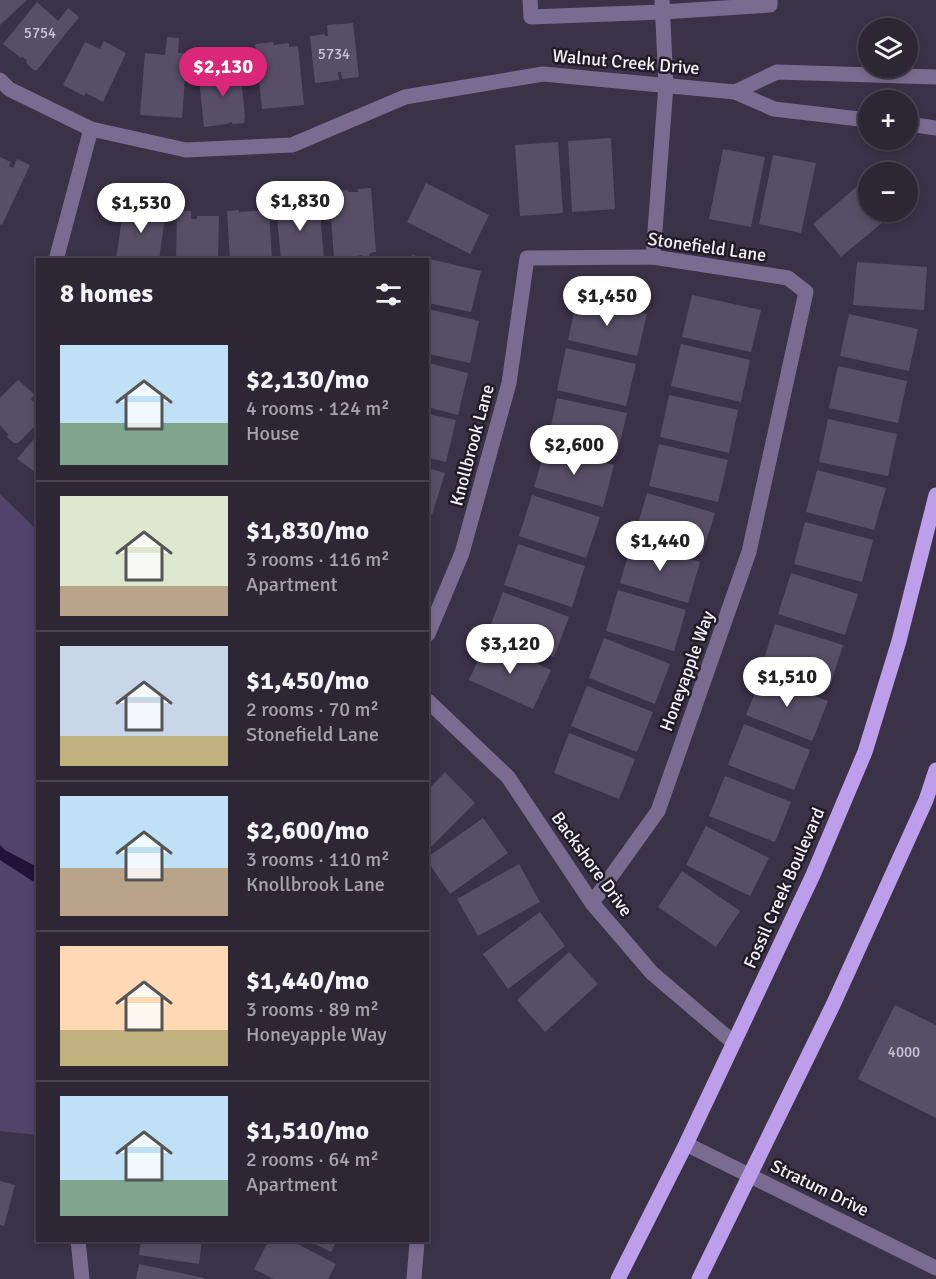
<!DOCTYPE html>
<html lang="en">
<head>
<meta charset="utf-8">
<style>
	body { margin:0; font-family:Signika,sans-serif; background:#383241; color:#f1f3f6; height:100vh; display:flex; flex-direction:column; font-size:22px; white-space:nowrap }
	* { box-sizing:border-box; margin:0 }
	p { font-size:20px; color:#a6a5ad }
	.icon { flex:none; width:33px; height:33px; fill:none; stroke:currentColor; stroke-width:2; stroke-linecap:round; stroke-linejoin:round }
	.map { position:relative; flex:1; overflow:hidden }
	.sheet { position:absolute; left:36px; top:258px; width:393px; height:984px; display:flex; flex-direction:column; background:#2c2635; border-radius:0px; box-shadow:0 3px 9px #0003,0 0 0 2px #484350 }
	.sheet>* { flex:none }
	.tools { position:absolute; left:858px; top:18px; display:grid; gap:12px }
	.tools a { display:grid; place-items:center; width:60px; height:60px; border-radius:50%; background:#2c2635; box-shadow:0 3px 9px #0003,0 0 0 2px #484350; font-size:30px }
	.price { position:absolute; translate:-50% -51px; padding:0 14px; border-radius:21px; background:#fff; color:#222; font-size:20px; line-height:39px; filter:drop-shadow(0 2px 3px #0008) }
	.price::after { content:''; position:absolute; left:50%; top:36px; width:18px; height:14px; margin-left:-9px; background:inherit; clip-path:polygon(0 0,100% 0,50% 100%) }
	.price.current { background:#db2777; color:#fff }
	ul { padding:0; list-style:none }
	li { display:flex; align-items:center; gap:18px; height:150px; padding:0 24px }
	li+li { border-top:2px solid #484350 }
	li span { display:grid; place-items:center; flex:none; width:168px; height:120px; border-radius:0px; color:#555 }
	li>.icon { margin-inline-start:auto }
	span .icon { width:72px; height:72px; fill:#fffc; stroke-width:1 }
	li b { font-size:26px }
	h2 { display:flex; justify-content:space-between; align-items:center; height:72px; padding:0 24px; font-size:26px }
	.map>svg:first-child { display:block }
	.green { fill:#52436a }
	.water { fill:#241339 }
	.building { fill:#574f65 }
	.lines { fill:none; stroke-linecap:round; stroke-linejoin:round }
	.minor { stroke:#7a6c91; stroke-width:15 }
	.major { stroke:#bd9eeb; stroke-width:15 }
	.labels { text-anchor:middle; stroke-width:5; stroke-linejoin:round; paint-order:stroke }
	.number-label { font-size:15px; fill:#cec8d8 }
	.street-label { font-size:18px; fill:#f6f1ff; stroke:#1f1c26 }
</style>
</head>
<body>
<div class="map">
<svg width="936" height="1279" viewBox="0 0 936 1279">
	<rect width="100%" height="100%" fill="#3a3247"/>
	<path class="green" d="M0 494 37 530V1135L0 1131Z"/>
	<path class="water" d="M0 845 5 850 37 867V884L0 860Z"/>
	<g class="building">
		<path d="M0 0H27L0 25Z"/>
		<path d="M37 2 58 21 68 8 79 17 37 70H34L26 63 27 60 22 57 21 58 3 44Z"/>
		<path d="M353 23 359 77 342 79 341 72H338L339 80 315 83 310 36 325 34V36H328L327 25Z"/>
		<path d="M167 37 179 38 178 53H187L182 118 140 115 145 53 165 55Z"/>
		<path d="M104 41 126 53 103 102 86 93 84 96 63 85 85 42 100 49Z"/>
		<path d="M273 42 274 45 289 43V47L298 46 304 105 262 109 255 44Z"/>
		<path d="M242 67 243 76H241L245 117 244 123 233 124 231 122 227 124 204 127 199 79 214 77V79H217L216 70Z"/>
		<path d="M611 138 615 209 572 212 568 141Z"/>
		<path d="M558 142 563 213 520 216 515 145Z"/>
		<path d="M723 149 765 157 751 227 709 219Z"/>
		<path d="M773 155 816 163 801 233 759 224Z"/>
		<path d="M0 157 11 162 9 166 13 168 17 159 30 165 2 225 0 224Z"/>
		<path d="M867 178 868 212H895L841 257 813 224Z"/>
		<path d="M426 183 489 215 470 254 407 222Z"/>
		<path d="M371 188 376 252 370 253 369 257H364L362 255 339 259 334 257 329 192 348 190V192H358V189Z"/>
		<path d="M319 201 324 260H281L276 206 297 205 296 203Z"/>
		<path d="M124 204 137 206V211V206L166 210 159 260H116Z"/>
		<path d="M239 210V212L269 210 272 260H230L227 211Z"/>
		<path d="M177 211H191V219H197V216H219L218 260H176Z"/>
		<path d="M412 255 481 271 471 312 428 303V260H411Z"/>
		<path d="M857 262 927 267 924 310 853 305Z"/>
		<path d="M692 295 761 310 751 352 682 337Z"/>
		<path d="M577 298 647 314 637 356 568 340Z"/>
		<path d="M428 309 479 321 470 363 428 354Z"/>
		<path d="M849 314 918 329 909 371 840 356Z"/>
		<path d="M681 344 750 360 741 402 671 386Z"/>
		<path d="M566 348 636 364 626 406 557 390Z"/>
		<path d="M428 363 468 373 458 415 428 407Z"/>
		<path d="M838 366 907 381 898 423 829 408Z"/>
		<path d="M18 380 35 395 31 399 38 406V423L18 443H14L7 437 8 434 0 425V398Z"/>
		<path d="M669 395 738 410 729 453 660 437Z"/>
		<path d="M557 398 627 413 617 455 548 440Z"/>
		<path d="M428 414 456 420 446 462 428 458Z"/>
		<path d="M828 419 897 434 888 476 819 462Z"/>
		<path d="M38 434V474L17 459Z"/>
		<path d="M659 444 728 460 718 502 649 486Z"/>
		<path d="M546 446 614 465 603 507 534 487Z"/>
		<path d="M428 468 445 473 432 515 428 513Z"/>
		<path d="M817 470 886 488 874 530 806 512Z"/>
		<path d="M647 493 715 513 702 554 635 534Z"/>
		<path d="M532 495 600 517 586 558 519 536Z"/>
		<path d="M805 522 873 540 862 582 794 564Z"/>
		<path d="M632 542 700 562 688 603 620 583Z"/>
		<path d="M518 544 585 566 572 607 504 585Z"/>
		<path d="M791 573 858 594 845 635 778 614Z"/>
		<path d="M618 590 686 610 674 651 606 631Z"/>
		<path d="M503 592 569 617 554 657 488 632Z"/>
		<path d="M775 624 843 645 830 686 762 665Z"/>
		<path d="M604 638 670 664 655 704 589 678Z"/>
		<path d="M487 641 551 670 533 709 469 680Z"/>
		<path d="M762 676 828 701 812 741 746 715Z"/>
		<path d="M587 686 653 712 637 752 571 726Z"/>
		<path d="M744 724 810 750 794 790 728 765Z"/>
		<path d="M569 733 635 759 619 799 554 773Z"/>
		<path d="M445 772 475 803 428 850V790Z"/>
		<path d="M725 776 791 802 775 842 709 816Z"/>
		<path d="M483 818 508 853 450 894 428 862V857Z"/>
		<path d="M706 826 769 858 750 896 686 865Z"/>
		<path d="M519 864 540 902 478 936 457 899Z"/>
		<path d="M682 871 740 911 716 947 658 907Z"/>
		<path d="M540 912 565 946 508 989 483 954Z"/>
		<path d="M569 952 598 984 545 1032 517 1000Z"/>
		<path d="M895 1005 936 1025V1118L858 1079Z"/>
		<path d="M0 1181 15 1185 4 1226 0 1225Z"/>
		<path d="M141 1240H202L199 1264 139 1255Z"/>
		<path d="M269 1240H290L336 1264 328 1279H273L254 1269Z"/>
		<path d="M307 1240H337L331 1252Z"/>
		<path d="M139 1264 204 1278V1279H136Z"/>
	</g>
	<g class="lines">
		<g class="minor">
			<path d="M530 0 531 17 662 12 770 5V0"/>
			<path d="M0 80 9 89 91 129 186 150 292 145 405 97 543 74 735 92 774 109 868 120"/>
			<path d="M735 92 777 72 936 77"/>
			<path d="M908 124 936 128"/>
			<path d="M653 257 666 85 662 0"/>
			<path d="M56 260 91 129"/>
			<path d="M428 634 462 553 509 383 527 258 653 257 788 278 806 292 749 552 658 811 592 903"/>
			<path d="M428 701 508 777 592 903 652 973 734 1043"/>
			<path d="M686 1144 936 1268"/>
			<path d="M78 1240 82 1279"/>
			<path d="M414 1279 417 1242"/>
		</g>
		<g class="major">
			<path d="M618 1279 686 1144 813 875 865 752 899 641 936 495"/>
			<path d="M699 1279 833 1005 926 800 936 770"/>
		</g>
	</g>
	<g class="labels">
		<g class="number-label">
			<text x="40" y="38">5754</text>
			<text x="334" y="59">5734</text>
			<text x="904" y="1057">4000</text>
		</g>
		<g class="street-label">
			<text transform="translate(626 62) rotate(5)" y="6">Walnut Creek Drive</text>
			<text transform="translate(707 247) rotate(8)" y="6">Stonefield Lane</text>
			<text transform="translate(472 445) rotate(-75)" y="6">Knollbrook Lane</text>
			<text transform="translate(687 671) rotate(-70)" y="6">Honeyapple Way</text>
			<text transform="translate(592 864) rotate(54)" y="6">Backshore Drive</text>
			<text transform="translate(784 888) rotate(-66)" y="6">Fossil Creek Boulevard</text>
			<text transform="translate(820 1188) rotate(26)" y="6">Stratum Drive</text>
		</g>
	</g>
</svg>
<div class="tools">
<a><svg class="icon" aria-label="layers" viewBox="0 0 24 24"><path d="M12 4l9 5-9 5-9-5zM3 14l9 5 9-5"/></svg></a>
<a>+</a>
<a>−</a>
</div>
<b class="price current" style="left:223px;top:98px">$2,130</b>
<b class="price" style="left:300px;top:232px">$1,830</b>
<b class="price" style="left:141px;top:234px">$1,530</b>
<b class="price" style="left:607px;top:327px">$1,450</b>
<b class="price" style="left:574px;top:476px">$2,600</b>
<b class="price" style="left:660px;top:572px">$1,440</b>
<b class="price" style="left:510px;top:675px">$3,120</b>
<b class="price" style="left:787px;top:708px">$1,510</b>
<section class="sheet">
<h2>8 homes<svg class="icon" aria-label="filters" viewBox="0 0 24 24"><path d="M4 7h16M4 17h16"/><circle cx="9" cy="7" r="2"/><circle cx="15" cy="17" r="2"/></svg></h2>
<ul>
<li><span style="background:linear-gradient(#bfe0f5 65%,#7fa58c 0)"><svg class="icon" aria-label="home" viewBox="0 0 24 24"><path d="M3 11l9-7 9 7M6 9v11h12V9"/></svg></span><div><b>$2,130/mo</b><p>4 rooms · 124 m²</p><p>House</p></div></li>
<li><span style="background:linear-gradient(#dfe7d0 75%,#b9a48a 0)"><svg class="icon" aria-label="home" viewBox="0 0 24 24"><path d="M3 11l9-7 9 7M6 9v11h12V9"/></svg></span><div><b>$1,830/mo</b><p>3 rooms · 116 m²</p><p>Apartment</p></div></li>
<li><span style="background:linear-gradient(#c9d6e8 75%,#c2b280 0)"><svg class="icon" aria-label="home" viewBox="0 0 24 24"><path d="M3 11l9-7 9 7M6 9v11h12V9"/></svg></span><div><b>$1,450/mo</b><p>2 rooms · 70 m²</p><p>Stonefield Lane</p></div></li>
<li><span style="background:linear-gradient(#bfe0f5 60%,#b9a48a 0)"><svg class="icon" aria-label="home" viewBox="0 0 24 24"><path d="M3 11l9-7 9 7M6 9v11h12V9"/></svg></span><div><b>$2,600/mo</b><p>3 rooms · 110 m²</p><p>Knollbrook Lane</p></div></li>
<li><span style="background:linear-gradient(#ffd9b3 70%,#c2b280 0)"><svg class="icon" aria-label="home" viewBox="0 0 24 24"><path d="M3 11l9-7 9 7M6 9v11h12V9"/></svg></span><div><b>$1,440/mo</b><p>3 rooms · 89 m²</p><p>Honeyapple Way</p></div></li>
<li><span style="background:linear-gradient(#bfe0f5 70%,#7fa58c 0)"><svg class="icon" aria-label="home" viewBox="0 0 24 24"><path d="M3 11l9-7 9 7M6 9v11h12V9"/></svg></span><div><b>$1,510/mo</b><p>2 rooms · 64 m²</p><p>Apartment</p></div></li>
</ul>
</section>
</div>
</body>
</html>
